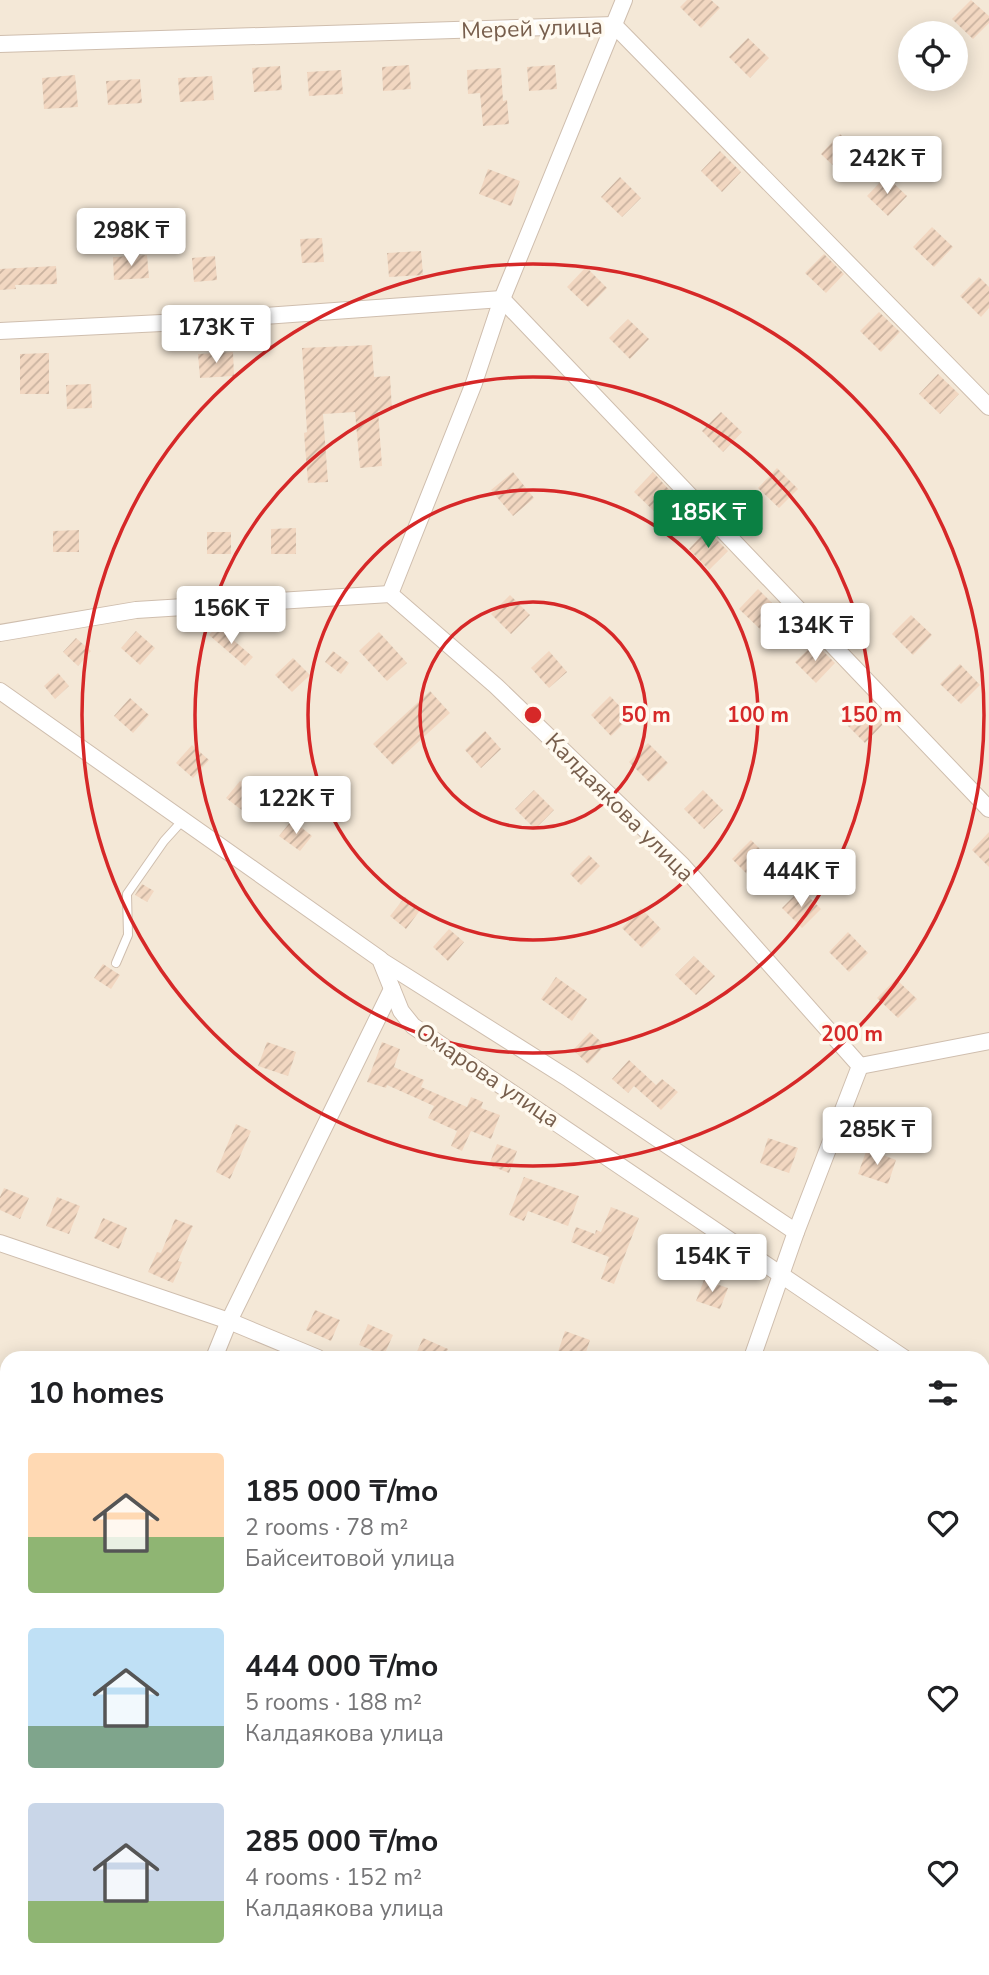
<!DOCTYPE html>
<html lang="en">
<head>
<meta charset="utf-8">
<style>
	body { margin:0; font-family:"Nunito Sans",sans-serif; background:#f6f6f6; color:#202124; height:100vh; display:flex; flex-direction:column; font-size:26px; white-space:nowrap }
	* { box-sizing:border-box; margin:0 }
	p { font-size:23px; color:#757577 }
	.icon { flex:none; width:38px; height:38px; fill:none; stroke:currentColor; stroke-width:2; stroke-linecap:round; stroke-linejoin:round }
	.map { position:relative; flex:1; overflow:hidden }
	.drawer { position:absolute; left:0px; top:1351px; width:990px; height:625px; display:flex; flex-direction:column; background:#fff; border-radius:21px 21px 0 0; box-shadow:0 4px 18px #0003 }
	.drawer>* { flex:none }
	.buttons { position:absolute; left:898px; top:21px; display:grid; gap:14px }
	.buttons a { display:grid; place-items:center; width:70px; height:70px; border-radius:50%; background:#fff; box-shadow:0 4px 18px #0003; font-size:35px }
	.price { position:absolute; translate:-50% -60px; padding:0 16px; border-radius:7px; background:#fff; color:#222; font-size:23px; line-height:46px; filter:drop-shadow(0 2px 4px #0008) }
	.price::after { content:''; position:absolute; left:50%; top:42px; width:21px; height:16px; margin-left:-10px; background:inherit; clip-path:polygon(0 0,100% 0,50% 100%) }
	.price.on { background:#0b8043; color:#fff }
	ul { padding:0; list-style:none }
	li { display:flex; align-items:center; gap:21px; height:175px; padding:0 28px }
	li span { display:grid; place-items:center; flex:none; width:196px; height:140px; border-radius:7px; color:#555 }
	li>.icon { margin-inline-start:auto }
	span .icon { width:84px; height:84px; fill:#fffc; stroke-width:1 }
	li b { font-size:30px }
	h2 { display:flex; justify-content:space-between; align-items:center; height:84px; padding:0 28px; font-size:30px }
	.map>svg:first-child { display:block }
	.residential { fill:#f4e8d7; fill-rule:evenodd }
	.building { fill:url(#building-hatch) }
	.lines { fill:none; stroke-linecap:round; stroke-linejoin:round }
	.lane-casing { stroke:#cfbeae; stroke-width:10 }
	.street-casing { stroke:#cfbeae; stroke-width:18 }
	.lane { stroke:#fff; stroke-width:8 }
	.street { stroke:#fff; stroke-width:16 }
	.ring { fill:none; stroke:#d62828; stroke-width:3.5 }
	.labels { text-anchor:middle; stroke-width:7; stroke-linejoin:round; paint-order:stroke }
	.street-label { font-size:23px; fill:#775e4c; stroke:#fffaf0 }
	.centre { fill:#d62828; stroke:#fffaf0; stroke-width:3.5 }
	.ring-label { font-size:21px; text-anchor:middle; font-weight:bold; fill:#d62828; stroke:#fffaf0; stroke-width:7; stroke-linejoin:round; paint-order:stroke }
</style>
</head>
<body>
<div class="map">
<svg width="989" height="1975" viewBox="0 0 989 1975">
	<defs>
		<pattern id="building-hatch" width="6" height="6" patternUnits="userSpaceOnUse" patternTransform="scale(1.75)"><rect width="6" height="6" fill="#f2d7c1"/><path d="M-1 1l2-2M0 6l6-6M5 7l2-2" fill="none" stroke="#c9b29f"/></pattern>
	</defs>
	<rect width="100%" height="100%" fill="#fcf6e9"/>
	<path class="residential" d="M0 0H989V1975H0ZM910 33H956V79H910ZM7 1358H984V1969H7Z"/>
	<g class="building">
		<path d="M687 0H711L720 8 701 28 680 7Z"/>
		<path d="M971 0 989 16V23L973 39 952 19Z"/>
		<path d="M748 38 769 58 750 78 729 57Z"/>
		<path d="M409 65 411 89 383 91 382 67Z"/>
		<path d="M555 65 557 89 529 91 527 67Z"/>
		<path d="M280 66 282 90 254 92 252 68Z"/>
		<path d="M501 68 503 101 507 100 509 124 483 126 480 93 468 94 467 70Z"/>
		<path d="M341 70 343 94 309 96 307 72Z"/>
		<path d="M75 75 78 107 44 109 42 78Z"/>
		<path d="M212 76 214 100 180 102 178 78Z"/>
		<path d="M140 79 142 103 108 105 106 81Z"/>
		<path d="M840 134 861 155 842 174 821 154Z"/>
		<path d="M720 151 741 172 722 192 701 171Z"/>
		<path d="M488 169 520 181 511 206 479 194Z"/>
		<path d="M886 176 907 196 888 216 867 196Z"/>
		<path d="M620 177 641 198 622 217 601 197Z"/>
		<path d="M932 227 953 247 934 267 913 247Z"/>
		<path d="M322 238 324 262 302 263 300 239Z"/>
		<path d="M421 251 423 275 389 277 387 253Z"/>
		<path d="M824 254 844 274 826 293 805 273Z"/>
		<path d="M147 255 149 278 114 280 113 257Z"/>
		<path d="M215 256 217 280 194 282 192 258Z"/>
		<path d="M56 266 57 284 15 285 16 289 0 290V269Z"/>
		<path d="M586 267 607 288 588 307 567 287Z"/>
		<path d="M979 277 989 287V308L981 317 960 296Z"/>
		<path d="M879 312 900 332 881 352 860 331Z"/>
		<path d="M628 319 649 339 630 359 609 338Z"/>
		<path d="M372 345 374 377 390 376 392 410 378 411 382 466 360 468 355 412 323 414 328 482 308 483 304 433 307 432 302 348Z"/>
		<path d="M233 352 234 376 200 378 198 354Z"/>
		<path d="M49 353V394H20V354Z"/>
		<path d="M938 374 959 394 940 414 919 394Z"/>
		<path d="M91 384 92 408 67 409 66 385Z"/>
		<path d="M721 412 742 432 723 452 702 431Z"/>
		<path d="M777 468 798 489 779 508 758 488Z"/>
		<path d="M513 472 534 498 513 516 491 490Z"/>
		<path d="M653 472 673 494 655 512 634 492Z"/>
		<path d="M296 528V554H271V529Z"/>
		<path d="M79 530V552H53V531Z"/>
		<path d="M707 530 728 551 709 570 689 549Z"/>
		<rect x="207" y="532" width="24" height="22"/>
		<path d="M758 589 779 610 760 629 739 609Z"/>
		<path d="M510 595 530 615 511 634 491 614Z"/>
		<path d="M911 615 932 635 913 655 892 634Z"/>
		<path d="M217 626 253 657 245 666 209 635Z"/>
		<path d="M136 631 155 648 140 665 121 648Z"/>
		<path d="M379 632 407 663 387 681 359 651Z"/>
		<path d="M76 638 91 651 78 666 63 652Z"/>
		<path d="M815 643 835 663 816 683 795 662Z"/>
		<path d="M333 651 349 663 341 674 325 662Z"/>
		<path d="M549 651 567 672 549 688 531 668Z"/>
		<path d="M293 658 310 675 292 692 275 675Z"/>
		<path d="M960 664 980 685 961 704 940 684Z"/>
		<path d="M58 673 69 686 55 699 44 686Z"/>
		<path d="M430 691 450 713 393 765 373 744Z"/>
		<path d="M610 696 630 717 611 736 591 715Z"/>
		<path d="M130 698 149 715 133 733 114 716Z"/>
		<path d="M863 703 884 723 865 743 844 722Z"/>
		<path d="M485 731 501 749 481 768 465 750Z"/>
		<path d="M648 743 668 763 649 782 629 762Z"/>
		<path d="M192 745 209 760 193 778 176 763Z"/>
		<path d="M240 781 257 792 243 811 226 798Z"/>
		<path d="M534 790 554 810 535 829 515 809Z"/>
		<path d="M703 790 723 810 704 829 684 809Z"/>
		<path d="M292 820 312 836 300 851 279 836Z"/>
		<path d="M989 832V867L972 850Z"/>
		<path d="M751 840 771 860 752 879 732 859Z"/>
		<path d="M589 855 600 866 581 885 570 874Z"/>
		<path d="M142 884 154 891 147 902 135 895Z"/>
		<path d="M801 889 821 909 802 928 782 908Z"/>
		<path d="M405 897 421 909 406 929 390 916Z"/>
		<path d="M641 908 661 929 642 948 622 928Z"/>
		<path d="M449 929 464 942 448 961 433 947Z"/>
		<path d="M848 932 868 953 849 972 829 952Z"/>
		<path d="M694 956 715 976 696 995 675 975Z"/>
		<path d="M103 964 120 975 111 989 94 978Z"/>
		<path d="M556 977 587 999 572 1021 541 999Z"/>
		<path d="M896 979 917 999 898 1018 877 998Z"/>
		<path d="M590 1032 605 1045 588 1064 573 1050Z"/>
		<path d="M267 1042 296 1052 288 1076 258 1066Z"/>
		<path d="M382 1042 400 1049 394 1067 424 1080 421 1087 467 1107 471 1097 483 1102 481 1108 500 1115 491 1139 471 1131 462 1151 451 1146 457 1131 428 1118 434 1106 387 1085 386 1088 367 1082Z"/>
		<path d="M629 1060 656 1085 662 1079 678 1092 661 1110 634 1086 628 1093 612 1079Z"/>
		<path d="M236 1124 251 1131 230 1179 216 1172Z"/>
		<path d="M768 1138 798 1148 789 1173 760 1163Z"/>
		<path d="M497 1144 517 1151 509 1173 489 1165Z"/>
		<path d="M867 1149 896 1160 888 1184 858 1174Z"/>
		<path d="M524 1177 579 1196 568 1226 528 1211 524 1221 509 1215Z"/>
		<path d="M4 1188 29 1198 20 1219 0 1210V1197Z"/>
		<path d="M57 1197 80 1206 69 1234 46 1226Z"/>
		<path d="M611 1207 639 1218 614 1284 601 1279 609 1257 571 1242 576 1227 595 1234 596 1230 601 1232Z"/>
		<path d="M103 1218 127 1228 119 1249 94 1238Z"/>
		<path d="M175 1219 193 1226 178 1261 182 1262 173 1283 148 1272 157 1252 161 1253Z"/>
		<path d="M704 1280 728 1288 720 1309 696 1301Z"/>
		<path d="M315 1310 340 1320 331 1341 306 1330Z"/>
		<path d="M368 1324 393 1335 384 1355 359 1345Z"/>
		<path d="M565 1331 590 1340 584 1358H556Z"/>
		<path d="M423 1338 448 1349 444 1358H414Z"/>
	</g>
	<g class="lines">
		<g class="lane-casing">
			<path id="lane" d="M116 963 128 935 127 894 164 841 183 820"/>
		</g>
		<g class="street-casing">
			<g id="street">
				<path d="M0 44 614 25 989 407"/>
				<path d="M0 331 182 322 502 299 989 809"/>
				<path d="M390 594 474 383 502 299 624 0"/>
				<path d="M0 633 136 610 390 594 496 686 682 865 860 1066 796 1232 752 1358"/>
				<path d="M0 691 380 959 401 1011 413 1026 904 1358"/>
				<path d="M382 961 569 1079 796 1232"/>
				<path d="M860 1066 989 1041"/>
				<path d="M0 1243 229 1321 318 1358"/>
				<path d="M214 1358 229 1321 392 989"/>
				<path d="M984 1412 989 1415"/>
				<path d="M0 1421 7 1424"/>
				<path d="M984 1536 989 1520"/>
				<path d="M0 1703 7 1706"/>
				<path d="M0 1898 7 1880"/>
				<path d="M231 1969 247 1975"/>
				<path d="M551 1975 553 1969"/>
				<path d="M833 1975 836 1969"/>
			</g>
		</g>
		<use href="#lane" class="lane"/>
		<use href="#street" class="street"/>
	</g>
	<g class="ring">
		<circle cx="533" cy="715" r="113"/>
		<circle cx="533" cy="715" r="225"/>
		<circle cx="533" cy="715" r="338"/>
		<circle cx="533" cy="715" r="451"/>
	</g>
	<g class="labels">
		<g class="street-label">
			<text transform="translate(532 28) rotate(-2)" y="8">Мерей улица</text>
			<text transform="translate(620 807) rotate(45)" y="8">Калдаякова улица</text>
			<text transform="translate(488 1075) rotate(34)" y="8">Омарова улица</text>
		</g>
	</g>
	<circle cx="533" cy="715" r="10" class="centre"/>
	<g class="ring-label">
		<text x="646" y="722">50 m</text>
		<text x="758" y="722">100 m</text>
		<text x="871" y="722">150 m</text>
		<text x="852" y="1041">200 m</text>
	</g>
</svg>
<div class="buttons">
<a><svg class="icon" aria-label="locate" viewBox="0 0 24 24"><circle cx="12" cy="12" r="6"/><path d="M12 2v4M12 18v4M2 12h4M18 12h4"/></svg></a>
</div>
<b class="price" style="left:887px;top:196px">242K ₸</b>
<b class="price" style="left:131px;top:268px">298K ₸</b>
<b class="price" style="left:216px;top:365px">173K ₸</b>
<b class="price on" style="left:708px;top:550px">185K ₸</b>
<b class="price" style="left:231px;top:646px">156K ₸</b>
<b class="price" style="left:815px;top:663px">134K ₸</b>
<b class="price" style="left:296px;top:836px">122K ₸</b>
<b class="price" style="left:801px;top:909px">444K ₸</b>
<b class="price" style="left:877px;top:1167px">285K ₸</b>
<b class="price" style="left:712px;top:1294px">154K ₸</b>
<section class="drawer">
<h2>10 homes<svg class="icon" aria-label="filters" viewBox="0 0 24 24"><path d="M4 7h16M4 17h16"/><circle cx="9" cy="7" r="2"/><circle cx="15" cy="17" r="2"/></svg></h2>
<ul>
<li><span style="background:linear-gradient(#ffd9b3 60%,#8fb573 0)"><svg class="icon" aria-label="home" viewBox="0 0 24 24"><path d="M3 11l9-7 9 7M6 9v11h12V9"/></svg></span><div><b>185 000 ₸/mo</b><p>2 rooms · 78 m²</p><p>Байсеитовой улица</p></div><svg class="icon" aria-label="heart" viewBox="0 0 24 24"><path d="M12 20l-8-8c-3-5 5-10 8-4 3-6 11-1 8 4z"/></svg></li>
<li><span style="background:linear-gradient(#bfe0f5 70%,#7fa58c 0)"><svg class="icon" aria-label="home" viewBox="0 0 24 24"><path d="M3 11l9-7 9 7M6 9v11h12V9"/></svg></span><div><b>444 000 ₸/mo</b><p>5 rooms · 188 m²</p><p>Калдаякова улица</p></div><svg class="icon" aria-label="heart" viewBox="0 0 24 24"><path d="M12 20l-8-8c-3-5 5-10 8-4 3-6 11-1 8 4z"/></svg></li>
<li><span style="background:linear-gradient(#c9d6e8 70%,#8fb573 0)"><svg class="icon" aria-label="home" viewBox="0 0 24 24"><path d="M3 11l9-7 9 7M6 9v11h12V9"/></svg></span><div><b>285 000 ₸/mo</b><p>4 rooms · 152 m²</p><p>Калдаякова улица</p></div><svg class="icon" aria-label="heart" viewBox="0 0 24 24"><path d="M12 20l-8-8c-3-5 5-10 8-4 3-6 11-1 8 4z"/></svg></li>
</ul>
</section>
</div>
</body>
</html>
